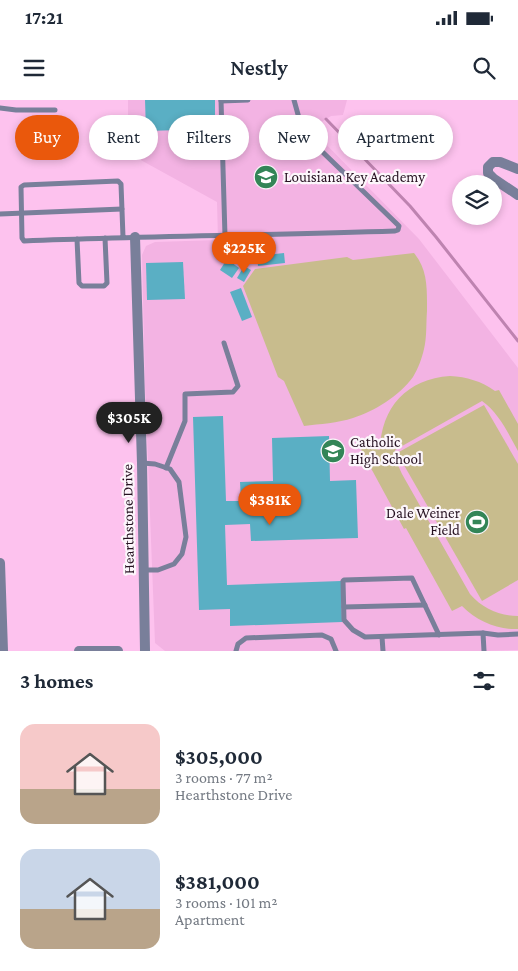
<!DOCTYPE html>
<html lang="en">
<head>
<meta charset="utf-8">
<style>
	body { margin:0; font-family:"Crimson Pro",serif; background:#f2f2f3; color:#1f2937; height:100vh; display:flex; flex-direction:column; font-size:19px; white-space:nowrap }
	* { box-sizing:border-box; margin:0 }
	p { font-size:16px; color:#747a83 }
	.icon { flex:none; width:28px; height:28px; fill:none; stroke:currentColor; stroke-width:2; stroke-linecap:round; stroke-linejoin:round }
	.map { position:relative; height:551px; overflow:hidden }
	.details { display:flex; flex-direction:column; background:#fff; flex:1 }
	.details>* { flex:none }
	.hud { position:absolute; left:15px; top:15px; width:489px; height:45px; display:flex; gap:10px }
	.buttons { position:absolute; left:452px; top:75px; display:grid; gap:10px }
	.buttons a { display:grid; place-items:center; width:50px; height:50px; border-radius:50%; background:#fff; box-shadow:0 2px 8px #0003; font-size:25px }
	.price { position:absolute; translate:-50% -42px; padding:0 11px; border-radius:18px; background:#ea580c; color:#fff; font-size:16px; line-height:32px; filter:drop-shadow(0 1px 2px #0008) }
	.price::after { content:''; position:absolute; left:50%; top:30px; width:15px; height:11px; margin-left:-8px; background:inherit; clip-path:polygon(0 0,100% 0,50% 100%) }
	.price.current { background:#222; color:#fff }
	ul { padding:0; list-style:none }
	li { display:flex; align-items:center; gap:15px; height:125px; padding:0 20px }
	li span { display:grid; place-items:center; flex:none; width:140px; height:100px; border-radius:15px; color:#555 }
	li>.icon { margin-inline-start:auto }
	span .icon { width:60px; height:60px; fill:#fffc; stroke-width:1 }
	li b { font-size:21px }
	h2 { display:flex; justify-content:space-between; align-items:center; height:60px; padding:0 20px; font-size:21px }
	.pill { padding:0 18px; border-radius:22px; background:#fff; box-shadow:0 2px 8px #0003; font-size:18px; line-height:45px }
	.pill.current { background:#ea580c; color:#fff }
	.status { display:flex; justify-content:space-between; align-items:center; height:35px; padding:0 25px; background:#fff; direction:ltr }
	.status svg { height:14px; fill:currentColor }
	header { display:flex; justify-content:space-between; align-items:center; height:65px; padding:0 20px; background:#fff; font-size:22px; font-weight:600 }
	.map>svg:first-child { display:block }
	.built { fill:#f3b3e3 }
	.green { fill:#c8bc8d }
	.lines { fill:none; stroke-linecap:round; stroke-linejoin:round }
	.stream { stroke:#be83b0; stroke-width:3 }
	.building { fill:#5aafc4 }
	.service { stroke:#797f9a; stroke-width:5 }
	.minor { stroke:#797f9a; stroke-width:10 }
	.labels { text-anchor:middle; stroke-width:4.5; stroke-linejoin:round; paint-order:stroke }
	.poi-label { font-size:15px; fill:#261121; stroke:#fcf6fb; text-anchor:start }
	.street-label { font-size:15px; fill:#261121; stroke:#fcf6fb }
</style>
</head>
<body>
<div class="status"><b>17:21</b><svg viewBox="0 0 49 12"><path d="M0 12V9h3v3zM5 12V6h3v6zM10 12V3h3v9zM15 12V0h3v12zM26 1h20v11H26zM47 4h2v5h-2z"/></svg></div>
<header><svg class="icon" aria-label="menu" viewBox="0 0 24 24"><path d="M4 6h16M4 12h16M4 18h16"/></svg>Nestly<svg class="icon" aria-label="search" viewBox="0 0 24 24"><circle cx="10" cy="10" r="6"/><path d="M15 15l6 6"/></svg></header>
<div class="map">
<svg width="518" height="551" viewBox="0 0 518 551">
	<rect width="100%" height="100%" fill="#fdc2ee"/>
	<path class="built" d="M128 0H347L343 15 331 16 311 29 419 139 518 268V550L482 551H165L155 543 145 285 142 155 146 146 155 142 218 140 217 102 128 53Z"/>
	<g class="green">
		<path d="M414 153C428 170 427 189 427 211 426 223 427 237 424 249 422 258 418 269 413 277 399 296 375 311 353 318 338 323 320 324 304 326L284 281 278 277 243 186 255 169 347 157 353 160Z"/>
		<path d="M450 276C467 277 481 281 495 291L499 290 518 324V351C508 333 499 313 482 301L395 350 397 363 402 374 470 494C482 508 499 516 518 516V529C497 530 477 521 462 506L452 511 406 428 404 429 360 348 365 345 380 350C381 307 407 279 450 276Z"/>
		<path d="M484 305 518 364V480L482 501 397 353Z"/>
	</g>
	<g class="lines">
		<path class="stream" d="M326 19 410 106 436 137 518 241"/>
	</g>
	<g class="building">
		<path d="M145 0H215V29L146 31Z"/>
		<path d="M284 153 285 163 258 166 257 156Z"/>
		<path d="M227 159 239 168 232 178 220 170Z"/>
		<path d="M183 162 185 199 147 200 146 163Z"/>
		<path d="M244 166 251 170 244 182 237 178Z"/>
		<path d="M241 188 252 217 242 221 230 192Z"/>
		<path d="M223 316 226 401H241L240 382 273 381 272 338 329 336 330 381 356 380 358 438 251 441 250 424 225 425 227 485 341 481 342 522 230 526V509L199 510 193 317Z"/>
	</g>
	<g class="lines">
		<g class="service">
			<path d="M221 0 225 136"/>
			<path d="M221 1 248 0"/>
			<path d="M0 8 16 10H55"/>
			<path d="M0 114 122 109"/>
			<path d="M123 137 121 84 118 81 24 85 21 87 22 138 24 141C148 136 272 135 395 131L398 130 399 126 397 124 308 38 299 18 294 0"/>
			<path d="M77 139 79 183 82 186H104L107 183 105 138"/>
			<path d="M142 363 155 364 170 369 179 382 186 437 182 454 174 464 158 470H144"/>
			<path d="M166 368 185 321V294L233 292 238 286 224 243"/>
			<path d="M344 507 425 505"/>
			<path d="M483 533 498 535 518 534"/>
			<path d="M439 535 412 478 344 480 343 481 344 520 353 530 365 537 483 533 484 551"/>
			<path d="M382 537 383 551"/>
			<path d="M236 551 238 544 246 538 322 535 331 539 336 551"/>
		</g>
		<g class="minor">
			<path d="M518 69 500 62H493L488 67V73L494 79 518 95"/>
			<path d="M135 137 142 363 145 551"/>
			<path d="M0 463 3 551"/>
			<path d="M79 551H118"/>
		</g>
	</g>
	<defs>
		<g id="school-disc" transform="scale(1.25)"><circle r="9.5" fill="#338557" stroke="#fcf6fb"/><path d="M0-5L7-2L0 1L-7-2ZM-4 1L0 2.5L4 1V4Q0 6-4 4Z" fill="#fff"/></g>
		<g id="stadium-disc" transform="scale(1.25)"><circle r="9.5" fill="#338557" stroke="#fcf6fb"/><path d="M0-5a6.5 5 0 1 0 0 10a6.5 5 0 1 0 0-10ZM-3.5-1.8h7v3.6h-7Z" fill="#fff"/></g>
	</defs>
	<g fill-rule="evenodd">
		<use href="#school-disc" x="266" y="77"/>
		<use href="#school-disc" x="333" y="351"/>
		<use href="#stadium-disc" x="477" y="422"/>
	</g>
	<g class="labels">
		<g class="poi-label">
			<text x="284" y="82">Louisiana Key Academy</text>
			<text x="350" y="347">Catholic<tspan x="350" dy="17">High School</tspan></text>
			<text x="460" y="418" text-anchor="end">Dale Weiner<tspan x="460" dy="17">Field</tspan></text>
		</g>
		<g class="street-label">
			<text transform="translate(128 419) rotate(-91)" y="5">Hearthstone Drive</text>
		</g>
	</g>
</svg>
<div class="buttons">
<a><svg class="icon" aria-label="layers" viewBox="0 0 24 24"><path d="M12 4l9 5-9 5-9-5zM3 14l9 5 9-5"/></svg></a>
</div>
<b class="price" style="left:244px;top:174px">$225K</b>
<b class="price current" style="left:129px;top:344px">$305K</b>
<b class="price" style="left:270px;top:426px">$381K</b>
<div class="hud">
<a class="pill current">Buy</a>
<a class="pill">Rent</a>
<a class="pill">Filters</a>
<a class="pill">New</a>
<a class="pill">Apartment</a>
</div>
</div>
<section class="details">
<h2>3 homes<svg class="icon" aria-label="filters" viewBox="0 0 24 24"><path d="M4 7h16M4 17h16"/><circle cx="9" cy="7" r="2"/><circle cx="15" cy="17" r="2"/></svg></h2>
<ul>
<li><span style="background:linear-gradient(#f6c9c9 65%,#b9a48a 0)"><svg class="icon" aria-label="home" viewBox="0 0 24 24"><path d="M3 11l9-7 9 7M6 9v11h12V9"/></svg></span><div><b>$305,000</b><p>3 rooms · 77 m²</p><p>Hearthstone Drive</p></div></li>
<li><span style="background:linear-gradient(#c9d6e8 60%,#b9a48a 0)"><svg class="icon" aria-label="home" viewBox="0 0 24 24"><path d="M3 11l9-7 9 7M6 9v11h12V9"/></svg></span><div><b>$381,000</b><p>3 rooms · 101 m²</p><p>Apartment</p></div></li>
</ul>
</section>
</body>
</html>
